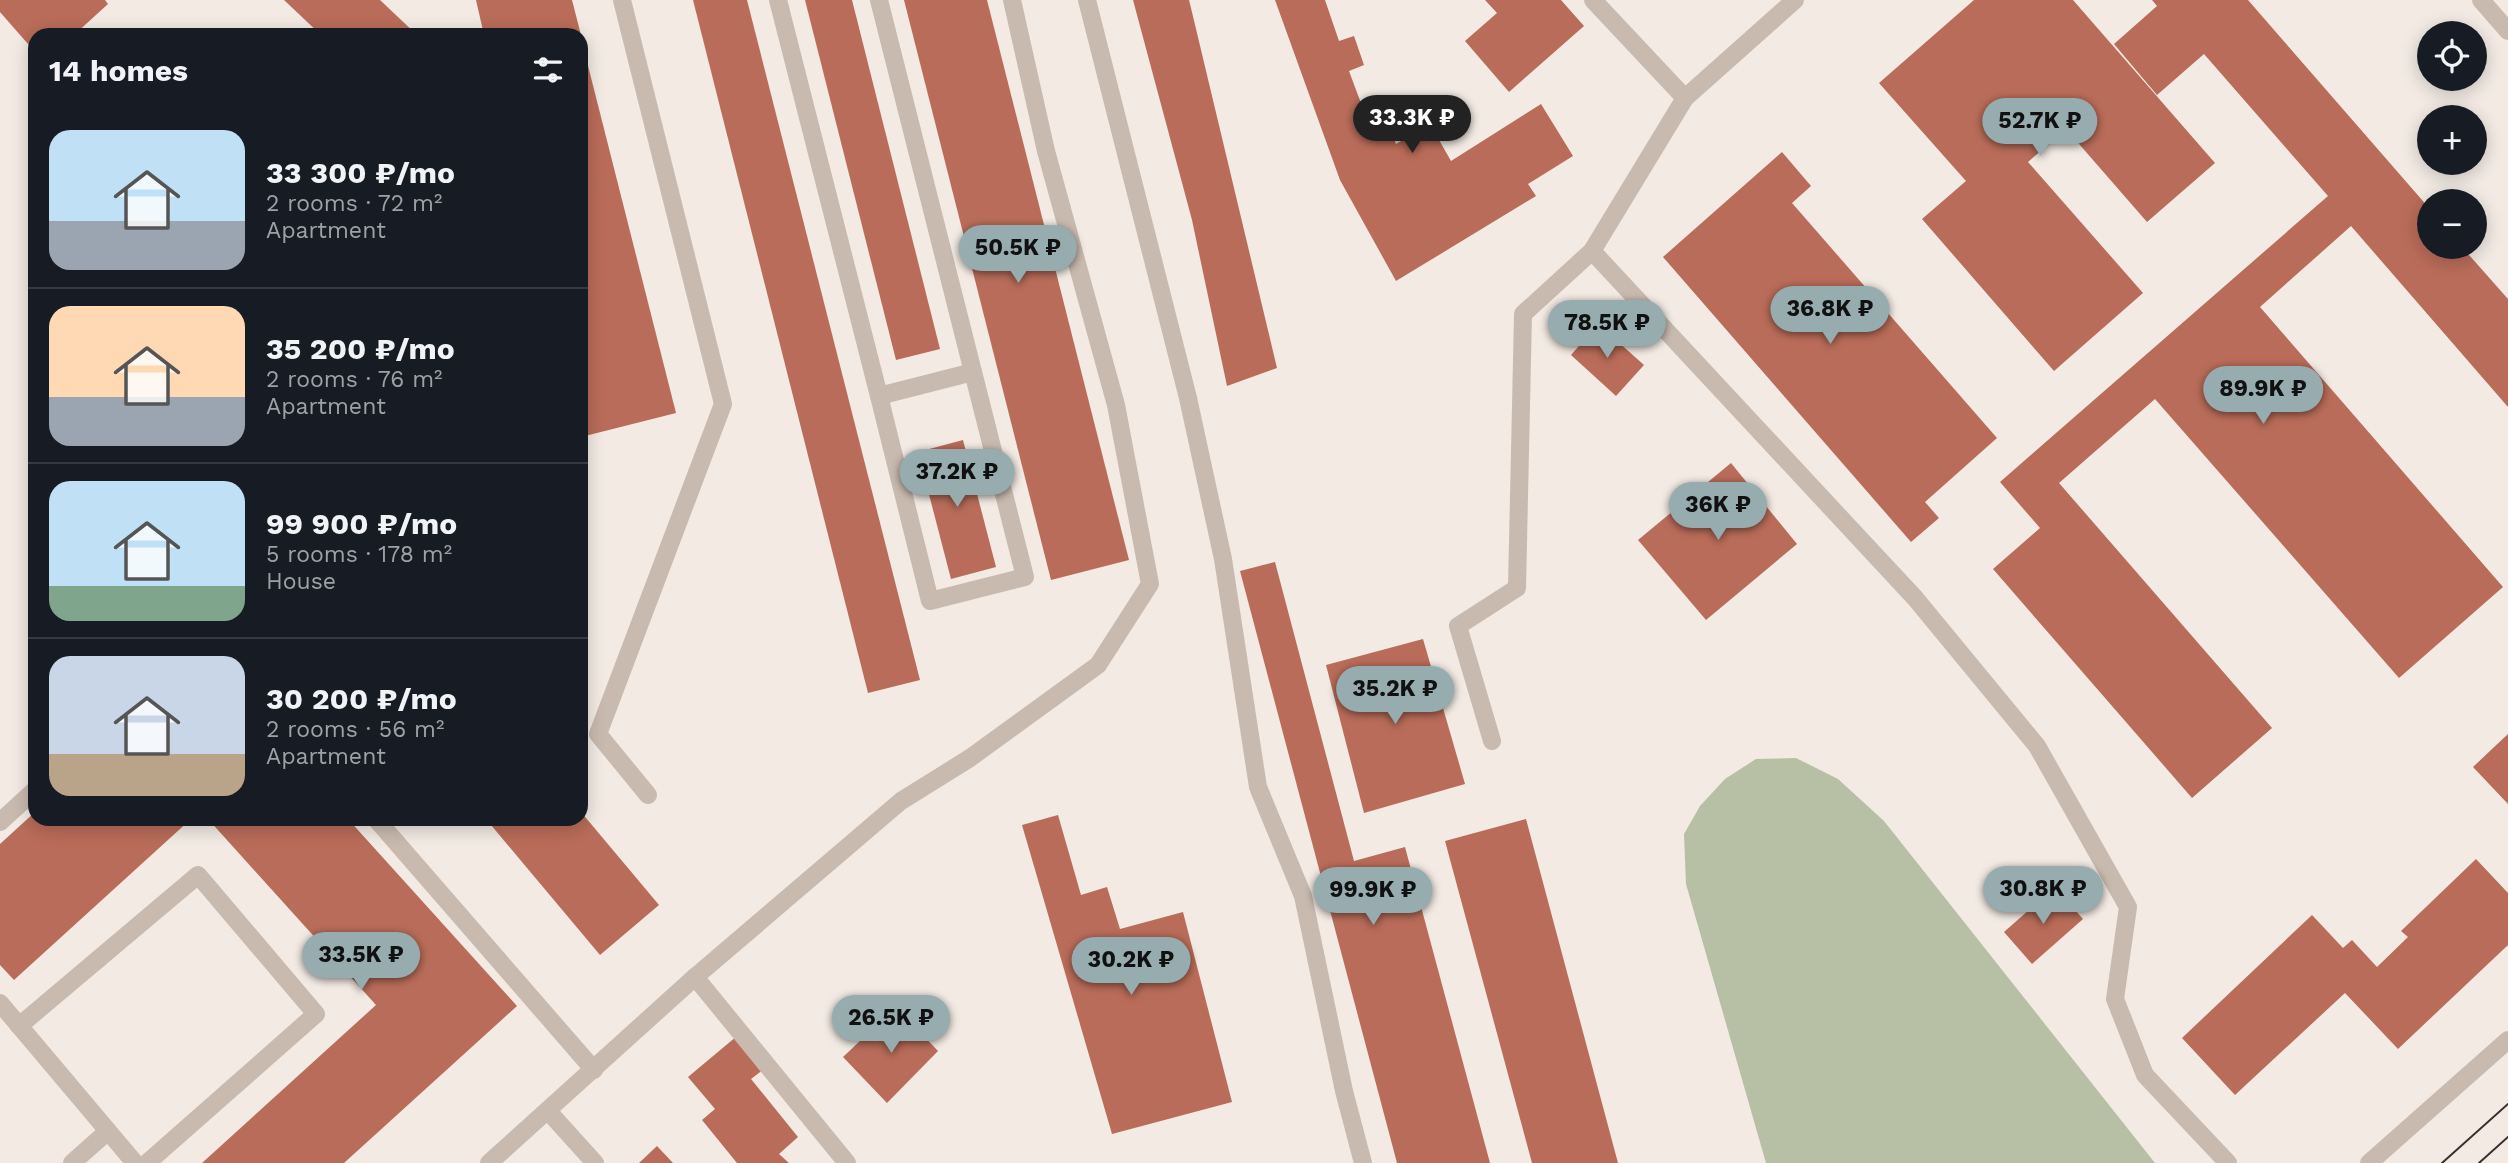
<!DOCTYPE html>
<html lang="en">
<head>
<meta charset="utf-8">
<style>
	body { margin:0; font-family:"Work Sans",sans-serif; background:#242831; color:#f1f3f6; height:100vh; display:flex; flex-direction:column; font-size:26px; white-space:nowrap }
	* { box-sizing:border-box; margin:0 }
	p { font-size:23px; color:#9ea1a6 }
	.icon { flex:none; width:38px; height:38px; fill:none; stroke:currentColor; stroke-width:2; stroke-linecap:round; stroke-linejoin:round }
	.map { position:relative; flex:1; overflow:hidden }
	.drawer { position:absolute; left:28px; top:28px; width:560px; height:798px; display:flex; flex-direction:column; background:#171b24; border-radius:21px; box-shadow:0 4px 18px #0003 }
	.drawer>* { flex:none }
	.buttons { position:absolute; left:2417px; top:21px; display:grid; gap:14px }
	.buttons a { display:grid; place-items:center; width:70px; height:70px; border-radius:50%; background:#171b24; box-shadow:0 4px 18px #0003; font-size:35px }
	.price { position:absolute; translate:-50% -60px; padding:0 16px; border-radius:24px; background:#96acae; color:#111; font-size:23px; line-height:46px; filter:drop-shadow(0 2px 4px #0008) }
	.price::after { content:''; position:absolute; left:50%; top:42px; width:21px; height:16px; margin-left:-10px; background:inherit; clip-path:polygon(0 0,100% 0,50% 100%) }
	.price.selected { background:#222; color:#fff }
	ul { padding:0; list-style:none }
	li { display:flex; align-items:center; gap:21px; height:175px; padding:0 21px }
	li+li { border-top:2px solid #363941 }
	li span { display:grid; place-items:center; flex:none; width:196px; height:140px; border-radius:21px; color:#555 }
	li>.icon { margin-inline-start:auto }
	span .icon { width:84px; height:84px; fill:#fffc; stroke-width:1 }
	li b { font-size:30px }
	h2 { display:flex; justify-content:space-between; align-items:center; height:84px; padding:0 21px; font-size:30px }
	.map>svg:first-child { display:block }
	.green { fill:#b7bfa4 }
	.building { fill:#b96c59 }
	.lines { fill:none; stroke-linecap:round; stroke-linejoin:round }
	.minor { stroke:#c9baaf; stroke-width:18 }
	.tram { stroke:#39302d; stroke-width:2 }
</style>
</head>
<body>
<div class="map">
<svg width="2508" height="1163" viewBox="0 0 2508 1163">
	<rect width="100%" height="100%" fill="#f2eae3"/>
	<path class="green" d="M1796 758 1838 779 1884 821 2155 1163H1766L1686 884 1684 834 1700 806 1725 779 1756 759Z"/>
	<g class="building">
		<path d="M0 0H105L108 4 74 35H35V52L0 12Z"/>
		<path d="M284 0H380L417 35H321Z"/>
		<path d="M476 0H572L581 35H484Z"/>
		<path d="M693 0H747L920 680 868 693Z"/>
		<path d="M805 0H852L940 349 896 360Z"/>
		<path d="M904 0H987L1129 560 1051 580Z"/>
		<path d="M1133 0H1189L1191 8 1277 368 1227 386 1192 220Z"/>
		<path d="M1275 0H1325L1339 41 1354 36 1364 65 1349 71 1365 114 1381 107 1396 144 1430 124 1451 161 1541 104 1573 156 1528 184 1536 196 1396 281 1340 180Z"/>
		<path d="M1485 0H1561L1584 26 1509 92 1465 41 1497 13Z"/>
		<path d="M1974 0H2073L2215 163 2147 222 2066 129 2028 162 2143 293 2054 371 1922 219 1966 181 1879 83Z"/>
		<path d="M2152 0H2248L2429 208V247H2462L2508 299V407L2351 226 2260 307 2503 587 2399 678 2155 399 2059 483 2272 728 2192 798 1993 569 2040 528 2000 482 2328 196 2204 54 2157 95 2114 44 2157 6Z"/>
		<path d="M581 38 676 413 585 436 581 422Z"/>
		<path d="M1782 152 1811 186 1792 203 1997 438 1925 502 1939 518 1911 542 1663 257Z"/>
		<path d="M1598 324 1644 365 1616 396 1571 355Z"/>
		<path d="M963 440 996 567 951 579 918 452Z"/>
		<path d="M1731 463 1797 544 1706 620 1638 540Z"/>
		<path d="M1275 562 1354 861 1405 847 1490 1163H1397L1240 571Z"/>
		<path d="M1423 639 1465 784 1364 813 1326 665Z"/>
		<path d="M2508 734V804L2473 767Z"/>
		<path d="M35 812V819H191L14 980 0 965V844Z"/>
		<path d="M581 812 659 905 600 955 486 819H581Z"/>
		<path d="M1058 815 1081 895 1107 887 1120 929 1183 912 1232 1102 1112 1134 1022 825Z"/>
		<path d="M208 819H348L517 1006 344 1163H202L376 1005Z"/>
		<path d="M1526 819 1618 1163H1532L1445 841Z"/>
		<path d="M2476 859 2508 893V945L2398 1049 2345 993 2235 1095 2182 1038 2312 915 2343 948 2352 940 2377 967 2408 937 2401 931Z"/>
		<path d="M2055 887 2083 919 2032 964 2004 932Z"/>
		<path d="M896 1007 938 1051 887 1103 843 1057Z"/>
		<path d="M737 1036 764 1069 751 1079 798 1137 779 1154 789 1163H737L702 1120 715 1109 688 1077Z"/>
		<path d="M657 1146 673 1163H639Z"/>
	</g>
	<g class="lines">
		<g class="minor">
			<path d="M622 0 723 404 598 734 648 795"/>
			<path d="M778 0 879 396 973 372 879 0"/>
			<path d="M1087 0 1188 398 1223 559 1258 787 1303 896 1344 1091 1363 1163"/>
			<path d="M1593 0 1685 98"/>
			<path d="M2481 0 2508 31"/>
			<path d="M1592 251 1915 598 2037 746 2128 907 2115 999 2145 1075 2228 1163"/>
			<path d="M879 396 930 601 1025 577 973 372"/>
			<path d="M1492 741 1458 626 1517 588 1523 314 1592 251 1685 98 1795 0"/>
			<path d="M376 819 594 1070"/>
			<path d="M0 822 35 790"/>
			<path d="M695 977 847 1163"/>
			<path d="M0 1003 135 1163"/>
			<path d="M19 1026 198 875 316 1014 147 1163"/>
			<path d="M548 1111 595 1163"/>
			<path d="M72 1163 108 1131"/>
			<path d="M489 1163 695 977 901 801 970 758 1098 665 1150 584 1116 405 1046 151 1012 0"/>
			<path d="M2369 1163 2508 1040"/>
		</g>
		<g class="tram">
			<path d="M2442 1163 2508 1104"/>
			<path d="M2479 1163 2508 1137"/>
		</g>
	</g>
</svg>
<div class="buttons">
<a><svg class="icon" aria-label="locate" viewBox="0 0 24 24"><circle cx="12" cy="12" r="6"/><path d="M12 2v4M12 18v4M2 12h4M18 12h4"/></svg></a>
<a>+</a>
<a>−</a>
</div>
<b class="price selected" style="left:1412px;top:155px">33.3K ₽</b>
<b class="price" style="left:2040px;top:158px">52.7K ₽</b>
<b class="price" style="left:1018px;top:285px">50.5K ₽</b>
<b class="price" style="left:1830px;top:346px">36.8K ₽</b>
<b class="price" style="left:1607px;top:360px">78.5K ₽</b>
<b class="price" style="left:2263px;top:426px">89.9K ₽</b>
<b class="price" style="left:957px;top:509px">37.2K ₽</b>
<b class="price" style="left:1718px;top:542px">36K ₽</b>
<b class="price" style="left:1395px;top:726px">35.2K ₽</b>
<b class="price" style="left:2043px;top:926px">30.8K ₽</b>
<b class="price" style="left:1373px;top:927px">99.9K ₽</b>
<b class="price" style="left:361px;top:992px">33.5K ₽</b>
<b class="price" style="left:1131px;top:997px">30.2K ₽</b>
<b class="price" style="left:891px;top:1055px">26.5K ₽</b>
<section class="drawer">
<h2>14 homes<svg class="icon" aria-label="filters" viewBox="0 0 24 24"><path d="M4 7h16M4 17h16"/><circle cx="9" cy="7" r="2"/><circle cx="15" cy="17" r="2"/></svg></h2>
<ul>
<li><span style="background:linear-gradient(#bfe0f5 65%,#9aa5b1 0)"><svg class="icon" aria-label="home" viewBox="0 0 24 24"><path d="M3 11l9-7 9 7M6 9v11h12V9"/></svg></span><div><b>33 300 ₽/mo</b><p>2 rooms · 72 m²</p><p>Apartment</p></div></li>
<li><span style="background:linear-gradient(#ffd9b3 65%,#9aa5b1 0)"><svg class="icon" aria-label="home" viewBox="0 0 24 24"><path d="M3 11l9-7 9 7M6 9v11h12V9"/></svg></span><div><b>35 200 ₽/mo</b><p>2 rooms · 76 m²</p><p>Apartment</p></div></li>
<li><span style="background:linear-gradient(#bfe0f5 75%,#7fa58c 0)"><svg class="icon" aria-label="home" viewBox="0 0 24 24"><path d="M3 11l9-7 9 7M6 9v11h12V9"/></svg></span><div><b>99 900 ₽/mo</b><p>5 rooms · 178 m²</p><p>House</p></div></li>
<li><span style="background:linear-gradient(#c9d6e8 70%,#b9a48a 0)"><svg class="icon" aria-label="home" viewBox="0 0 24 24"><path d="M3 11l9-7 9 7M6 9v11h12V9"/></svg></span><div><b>30 200 ₽/mo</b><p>2 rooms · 56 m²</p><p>Apartment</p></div></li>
</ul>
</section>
</div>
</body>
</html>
